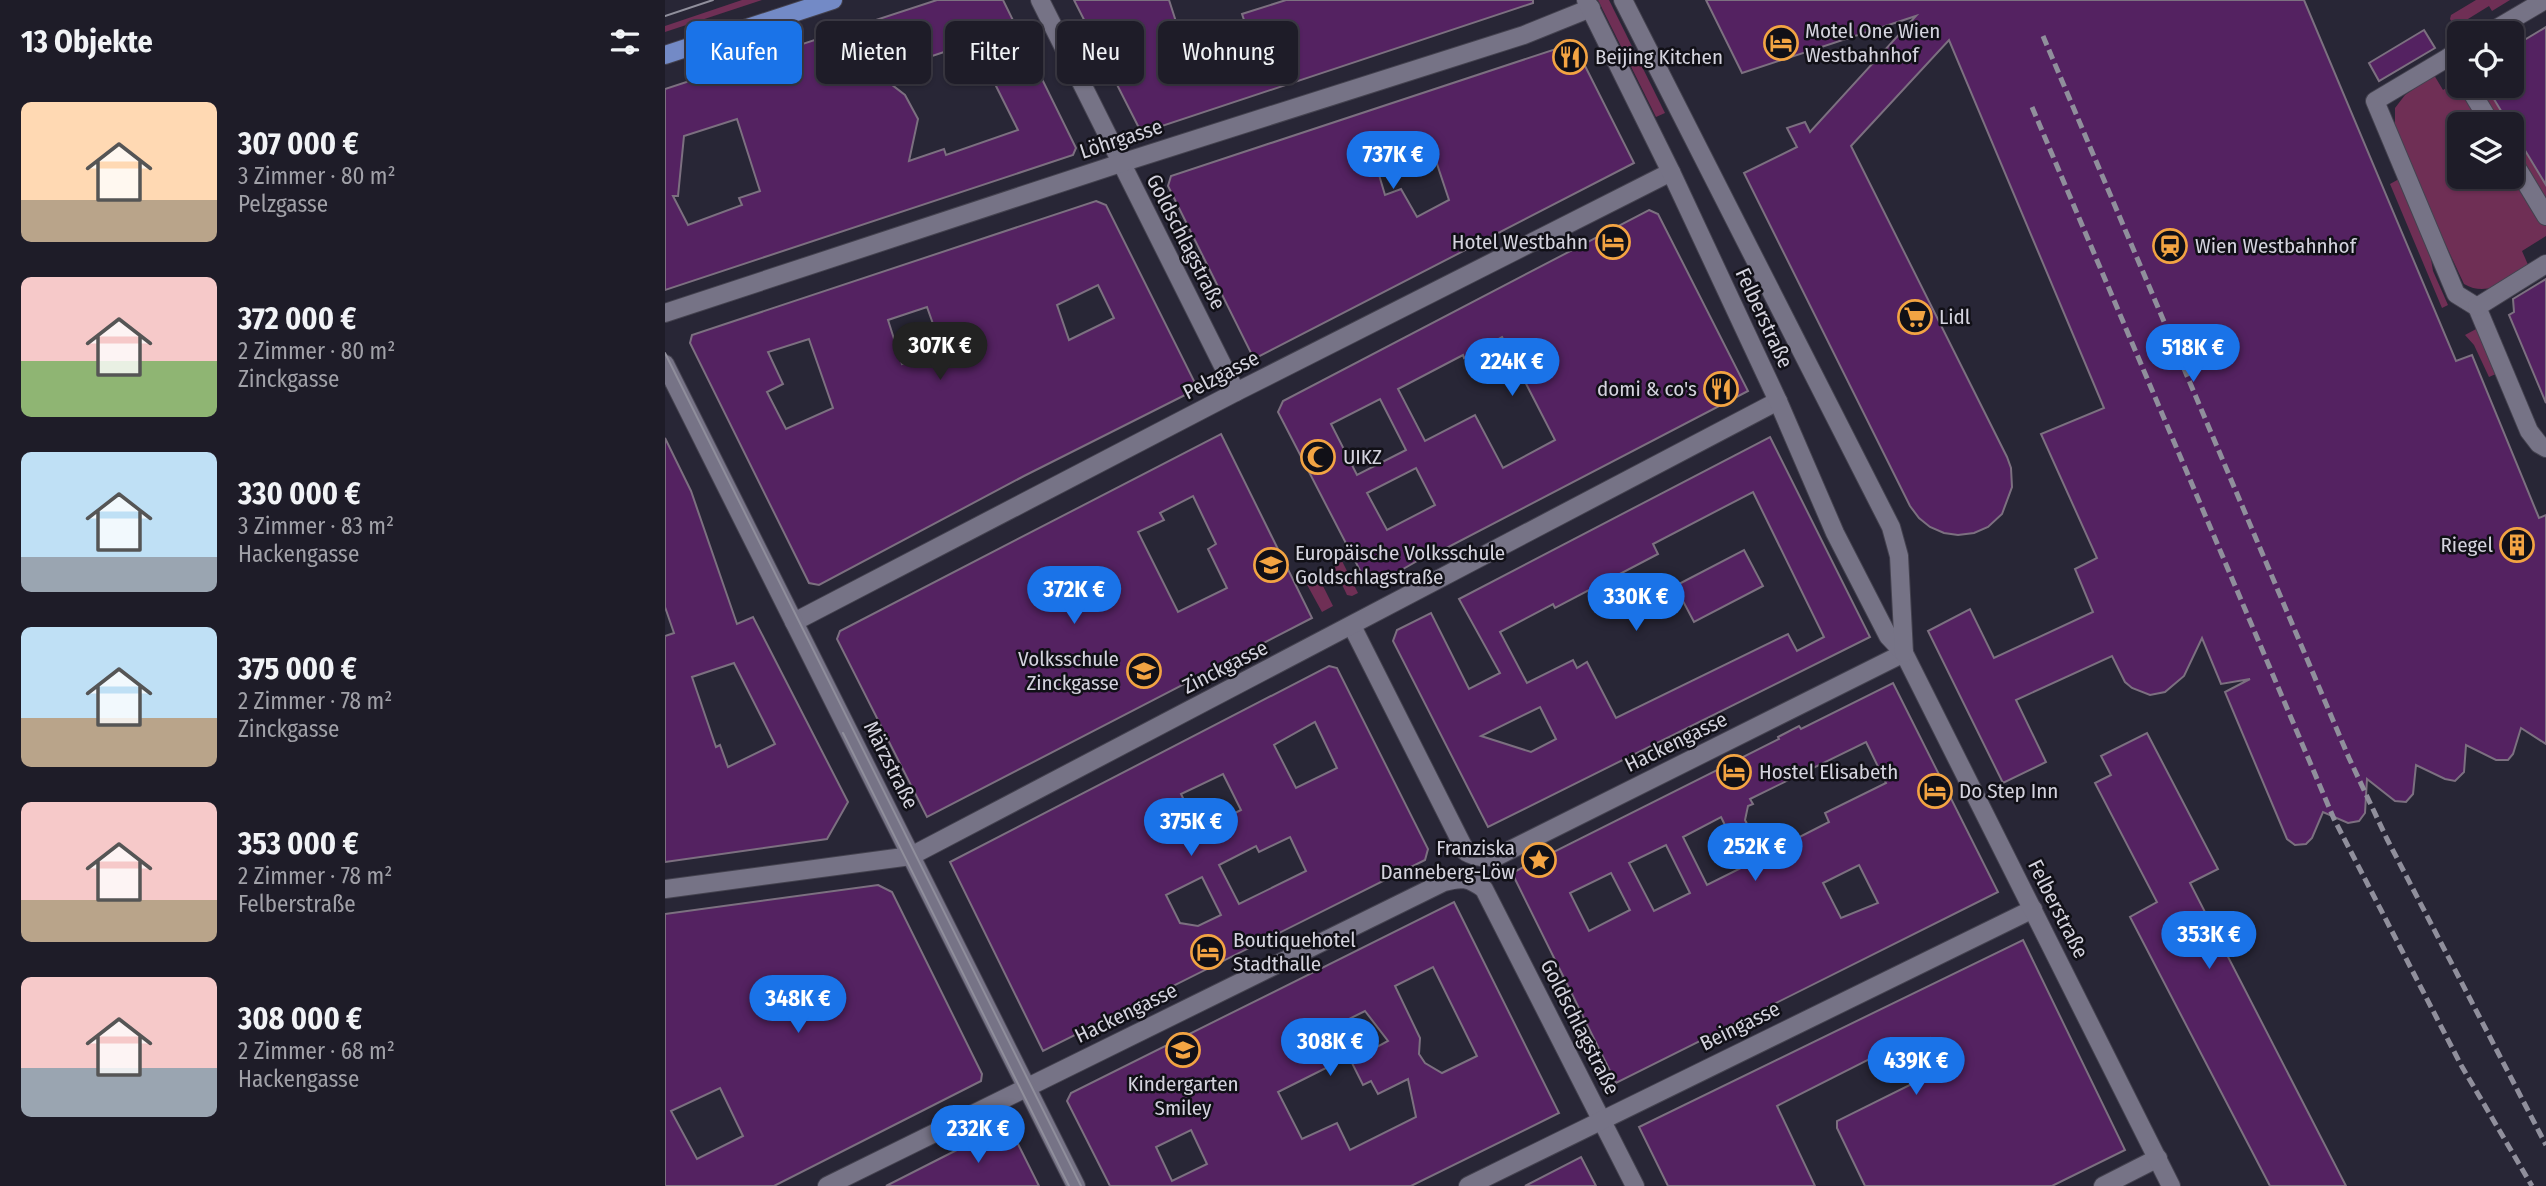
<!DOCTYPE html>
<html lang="de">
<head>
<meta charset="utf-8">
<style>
	body { margin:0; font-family:"Fira Sans Condensed",sans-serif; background:#2b2934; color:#f1f3f6; height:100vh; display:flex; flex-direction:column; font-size:26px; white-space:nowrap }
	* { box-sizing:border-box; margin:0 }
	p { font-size:23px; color:#a1a1a8 }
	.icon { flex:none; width:38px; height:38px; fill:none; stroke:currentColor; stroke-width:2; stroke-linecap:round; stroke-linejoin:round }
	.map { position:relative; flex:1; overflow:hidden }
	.details { display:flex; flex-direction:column; background:#1e1c28; width:665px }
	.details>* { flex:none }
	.top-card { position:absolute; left:21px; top:21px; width:665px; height:63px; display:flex; gap:14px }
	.controls { position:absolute; left:1782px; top:21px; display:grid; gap:14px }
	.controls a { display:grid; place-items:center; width:77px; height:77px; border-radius:10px; background:#1e1c28; box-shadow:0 2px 5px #0004,0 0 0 2px #3c3a45; font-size:35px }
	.price { position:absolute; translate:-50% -60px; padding:0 16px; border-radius:24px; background:#1a73e8; color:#fff; font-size:23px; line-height:46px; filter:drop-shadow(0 2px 4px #0008) }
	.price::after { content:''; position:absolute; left:50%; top:42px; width:21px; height:16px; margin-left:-10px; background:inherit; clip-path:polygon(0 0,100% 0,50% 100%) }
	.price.current { background:#222; color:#fff }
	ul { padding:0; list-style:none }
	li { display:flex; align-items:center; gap:21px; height:175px; padding:0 21px }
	li span { display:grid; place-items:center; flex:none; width:196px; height:140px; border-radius:10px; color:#555 }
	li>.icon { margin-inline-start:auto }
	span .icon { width:84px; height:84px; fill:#fffc; stroke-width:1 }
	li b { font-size:30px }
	h2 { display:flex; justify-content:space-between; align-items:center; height:84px; padding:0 21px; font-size:30px }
	.pill { padding:0 24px; border-radius:10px; background:#1e1c28; box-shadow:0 2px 5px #0004,0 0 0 2px #3c3a45; font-size:24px; line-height:63px }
	.pill.current { background:#1a73e8; color:#fff }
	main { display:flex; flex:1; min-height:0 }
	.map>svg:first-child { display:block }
	.green { fill:#6f2f55 }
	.building { fill:#542261; stroke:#7c7080; stroke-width:2; fill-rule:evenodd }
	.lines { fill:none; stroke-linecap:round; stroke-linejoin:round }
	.pedestrian-casing { stroke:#44424f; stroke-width:20 }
	.minor-casing { stroke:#44424f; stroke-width:20 }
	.tertiary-casing { stroke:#44424f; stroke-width:20 }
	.secondary-casing { stroke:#44424f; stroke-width:20 }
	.primary-casing { stroke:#44424f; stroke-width:20 }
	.pedestrian { stroke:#767386; stroke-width:18 }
	.minor { stroke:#767386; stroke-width:18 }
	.tertiary { stroke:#767386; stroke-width:18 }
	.secondary { stroke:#767386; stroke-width:18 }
	.primary { stroke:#738ac6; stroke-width:18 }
	.tram { stroke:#908f9c; stroke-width:2 }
	.rail { stroke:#908f9c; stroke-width:5; stroke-dasharray:10 5; stroke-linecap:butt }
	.labels { text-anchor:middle; stroke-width:5; stroke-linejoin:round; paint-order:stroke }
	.poi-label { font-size:21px; fill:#d4d3de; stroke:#111017; text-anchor:start }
	.street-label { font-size:21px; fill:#d4d3de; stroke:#111017 }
</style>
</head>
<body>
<main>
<section class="details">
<h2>13 Objekte<svg class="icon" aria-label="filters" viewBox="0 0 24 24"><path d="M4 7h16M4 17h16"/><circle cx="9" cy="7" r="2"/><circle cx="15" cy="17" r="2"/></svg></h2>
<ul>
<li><span style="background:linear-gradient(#ffd9b3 70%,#b9a48a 0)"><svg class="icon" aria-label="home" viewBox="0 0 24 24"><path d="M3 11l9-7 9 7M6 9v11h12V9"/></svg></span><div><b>307 000 €</b><p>3 Zimmer · 80 m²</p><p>Pelzgasse</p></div></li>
<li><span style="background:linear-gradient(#f6c9c9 60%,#8fb573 0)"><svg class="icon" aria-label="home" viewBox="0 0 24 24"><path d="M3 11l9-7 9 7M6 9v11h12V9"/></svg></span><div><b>372 000 €</b><p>2 Zimmer · 80 m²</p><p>Zinckgasse</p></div></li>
<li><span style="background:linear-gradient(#bfe0f5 75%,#9aa5b1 0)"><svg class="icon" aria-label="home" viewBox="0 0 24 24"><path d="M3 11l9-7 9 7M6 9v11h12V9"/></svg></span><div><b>330 000 €</b><p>3 Zimmer · 83 m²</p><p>Hackengasse</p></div></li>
<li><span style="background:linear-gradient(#bfe0f5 65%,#b9a48a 0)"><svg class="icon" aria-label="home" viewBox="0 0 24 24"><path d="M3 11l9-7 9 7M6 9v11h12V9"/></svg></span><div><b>375 000 €</b><p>2 Zimmer · 78 m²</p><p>Zinckgasse</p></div></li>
<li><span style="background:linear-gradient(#f6c9c9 70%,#b9a48a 0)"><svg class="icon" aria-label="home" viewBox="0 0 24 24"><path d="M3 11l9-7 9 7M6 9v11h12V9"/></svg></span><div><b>353 000 €</b><p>2 Zimmer · 78 m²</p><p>Felberstraße</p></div></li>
<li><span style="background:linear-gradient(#f6c9c9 65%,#9aa5b1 0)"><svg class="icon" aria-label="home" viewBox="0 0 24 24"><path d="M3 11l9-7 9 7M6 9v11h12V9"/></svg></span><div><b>308 000 €</b><p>2 Zimmer · 68 m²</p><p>Hackengasse</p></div></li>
</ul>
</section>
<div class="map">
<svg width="1881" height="1186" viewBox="0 0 1881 1186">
	<rect width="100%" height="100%" fill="#282636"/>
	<g class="green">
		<path d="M77 0H97L0 32V26Z"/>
		<path d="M933 0H944L1000 113 991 117Z"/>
		<path d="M1811 0H1845L1827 11 1824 6 1790 27 1785 19 1786 15Z"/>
		<path d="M1769 75 1778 90 1794 80V86H1821L1844 124H1794V177H1846V128L1881 185V236L1857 251 1864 267C1843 280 1823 298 1799 284L1730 136V108L1740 95Z"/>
		<path d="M1734 179 1763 241 1768 271 1783 305 1777 308 1725 184Z"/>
		<path d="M1813 328 1833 373 1824 377 1809 345 1800 335Z"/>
		<path d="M675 557 693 593 687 596 682 595 670 570 669 561Z"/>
		<path d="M649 578 656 582 668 606 657 612 640 581Z"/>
	</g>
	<g class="building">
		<path d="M272 0H338L411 148 408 155 0 290V89ZM309 42 353 130 281 155 279 149 244 161 253 119 240 95 213 74ZM72 119 95 191 74 198 77 205 23 225 8 196H13L19 136Z"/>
		<path d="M409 0H504L515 34 536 28 547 62 588 47 577 14 621 0H868V3L482 131 473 126Z"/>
		<path d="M1041 0H1639L1791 361 1807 355 1874 518 1881 515V744L1856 728 1848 754 1843 760H1831L1801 745 1799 772 1790 781 1780 779 1751 765 1748 794 1741 802 1730 801 1702 779 1700 813 1694 821 1683 823 1658 812 1647 838 1641 844 1630 845 1622 839 1560 692 1585 679 1556 684 1537 638 1519 676 1500 692 1485 695 1467 688 1460 682 1447 656 1351 700 1381 762 1338 783 1263 631 1305 609 1329 658 1428 612 1410 569 1432 558 1376 434 1439 408 1284 40 1186 146 1342 457 1346 468 1347 487 1337 514 1323 527 1309 533 1293 535 1279 533 1265 527 1254 518 1245 506 1079 173 1132 147 1122 128 1140 122 1145 132 1251 16 1077 73Z"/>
		<path d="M1881 27V185L1821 86H1846V48Z"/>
		<path d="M1759 30 1770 48 1714 81 1704 63Z"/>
		<path d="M903 45 912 50 969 163 589 359 503 186 506 176ZM764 140 784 200 752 217 736 189 720 195 709 158Z"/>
		<path d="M431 201 441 205 530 383 528 391 359 476 154 585 144 583 25 343 27 335ZM433 285 449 318 404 340 392 305ZM262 307 278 352 237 364 223 320ZM144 339 168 408 121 429 102 392 118 384 103 352Z"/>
		<path d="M984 210 993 214 1083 391 770 554 768 552 710 585 701 582 613 412 618 401ZM837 337 890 440 838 468 810 415 760 441 733 389 798 355 799 358ZM715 399 741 450 692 475 666 424ZM751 468 770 505 722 530 702 493Z"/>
		<path d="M1881 279V403L1844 315 1849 312 1848 299Z"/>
		<path d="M556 434 647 618 262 817 172 639 175 631ZM528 496 551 544 543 549 562 588 513 612 473 532 499 520 495 513Z"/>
		<path d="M1105 437 1205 637 823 827 728 641 732 630 766 613 804 689 835 673 794 599ZM1088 492 1159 637 1132 651 1123 634 951 718 922 662 912 668 908 660 862 683 835 632 888 604 890 608 993 554 988 544ZM875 707 891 739 866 752 816 736Z"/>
		<path d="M0 438 26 491 72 624 88 617 183 802 162 839 0 862V636L9 633 0 607ZM69 663 110 744 63 767 55 745 51 747 27 677Z"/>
		<path d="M1079 550 1098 586 1029 622 1010 586Z"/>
		<path d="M664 666 672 668 763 849 760 860 378 1051 285 862ZM650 722 672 768 631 788 609 745ZM558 774 576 810 534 831 516 794ZM625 837 641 871 574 904 554 865 591 846 594 852ZM537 877 556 915 533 926 515 923 501 895Z"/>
		<path d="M1228 683 1333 892 951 1083 847 873 1114 739 1113 737 1134 726 1136 729ZM1201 742 1221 783 1160 813 1164 822 1117 846 1114 842 1096 851 1080 820 1083 806 1088 804 1085 799ZM1056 817 1080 866 1042 885 1018 837ZM1001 845 1025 893 989 911 964 863ZM1194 865 1213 903 1176 918 1158 883ZM946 873 965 910 924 931 905 893Z"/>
		<path d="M1482 733 1553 869 1525 883 1681 1186H1605L1465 917 1492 902 1430 783 1446 775 1436 756Z"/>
		<path d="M213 885 227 892 317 1074 316 1081 109 1186H0V914ZM55 1088 78 1136 32 1159 6 1111Z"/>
		<path d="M789 902 894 1113 746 1186H445L402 1101 406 1093ZM768 967 812 1056 777 1073 760 1063 754 1054 755 1038 730 986ZM700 1011 723 1041 686 1061 698 1085 706 1081 713 1094 743 1079 751 1117 685 1150 672 1123 637 1139 613 1092 671 1063 656 1033ZM526 1130 542 1164 507 1181 491 1147Z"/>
		<path d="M1358 940 1460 1150 1387 1186H1200L1172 1128V1121L1279 1068 1265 1038 1241 1049 1238 1042 1112 1106 1150 1186H1003L974 1127Z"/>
		<path d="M343 1124 374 1186H221L278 1157Z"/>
		<path d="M916 1157 931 1186H860Z"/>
	</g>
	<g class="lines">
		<g class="pedestrian-casing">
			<g id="pedestrian">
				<path d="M1785 56 1794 71"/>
				<path d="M1803 86 1826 124"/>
				<path d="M1846 158 1881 216"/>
			</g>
		</g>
		<g class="minor-casing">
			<g id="minor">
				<path d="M375 0 571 392"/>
				<path d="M1824 33 1880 0"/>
				<path d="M1794 51 1710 101 1791 294 1812 307"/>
				<path d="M1812 307 1864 431 1874 444 1881 448"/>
				<path d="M1812 307 1881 264"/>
				<path d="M0 313 456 163 859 35 926 8"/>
				<path d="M129 622 571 392 1006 172"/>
				<path d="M687 626 801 852C812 858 820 858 833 856L1239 653"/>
				<path d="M0 889 246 856 1113 401"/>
				<path d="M162 1186 779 882C797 877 804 878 819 889L970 1186"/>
				<path d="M803 1186 1368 909"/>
				<path d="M1438 1186 1493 1158"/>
			</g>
		</g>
		<g class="tertiary-casing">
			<path id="tertiary" d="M0 364 411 1186"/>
		</g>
		<g class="secondary-casing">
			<g id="secondary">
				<path d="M921 0 1006 172 1113 401 1170 533 1223 636 1239 653 1506 1186"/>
				<path d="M958 0 1226 527 1234 556 1239 653"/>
			</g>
		</g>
		<g class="primary-casing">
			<path id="primary" d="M0 55 168 0"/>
		</g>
		<use href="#pedestrian" class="pedestrian"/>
		<use href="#minor" class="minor"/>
		<use href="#tertiary" class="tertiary"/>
		<use href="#secondary" class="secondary"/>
		<use href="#primary" class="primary"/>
		<g class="tram">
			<path d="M0 16 48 0"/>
			<path d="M0 353 416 1186"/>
			<path d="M178 733 404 1186"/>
		</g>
		<g class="rail">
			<path d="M1378 36 1684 758 1722 839 1881 1145"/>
			<path d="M1367 107 1669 819 1796 1065 1867 1186"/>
		</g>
	</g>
	<defs>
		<g id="hotel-ring" transform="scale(1.75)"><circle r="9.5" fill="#111017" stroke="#f3a443" stroke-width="1.5"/><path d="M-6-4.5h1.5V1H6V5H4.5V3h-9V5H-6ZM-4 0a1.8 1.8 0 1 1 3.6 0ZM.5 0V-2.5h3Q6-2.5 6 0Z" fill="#f3a443"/></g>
		<g id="restaurant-ring" transform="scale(1.75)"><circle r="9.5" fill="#111017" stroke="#f3a443" stroke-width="1.5"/><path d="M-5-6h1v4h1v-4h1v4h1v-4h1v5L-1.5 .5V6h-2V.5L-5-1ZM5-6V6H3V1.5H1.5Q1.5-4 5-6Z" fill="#f3a443"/></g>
		<g id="station-ring" transform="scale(1.75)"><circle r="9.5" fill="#111017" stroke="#f3a443" stroke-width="1.5"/><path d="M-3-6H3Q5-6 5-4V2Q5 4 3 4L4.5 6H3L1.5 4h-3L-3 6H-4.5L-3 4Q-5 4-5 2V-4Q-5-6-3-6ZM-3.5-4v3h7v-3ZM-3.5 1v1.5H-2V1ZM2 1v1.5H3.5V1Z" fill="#f3a443"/></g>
		<g id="supermarket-ring" transform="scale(1.75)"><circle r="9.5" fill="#111017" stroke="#f3a443" stroke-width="1.5"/><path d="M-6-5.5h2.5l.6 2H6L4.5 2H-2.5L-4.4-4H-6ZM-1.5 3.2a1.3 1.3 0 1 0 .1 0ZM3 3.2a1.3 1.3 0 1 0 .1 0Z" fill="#f3a443"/></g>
		<g id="mosque-ring" transform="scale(1.75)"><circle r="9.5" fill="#111017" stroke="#f3a443" stroke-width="1.5"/><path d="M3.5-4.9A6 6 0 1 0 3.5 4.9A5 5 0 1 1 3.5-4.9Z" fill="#f3a443"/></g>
		<g id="building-ring" transform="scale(1.75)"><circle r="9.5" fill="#111017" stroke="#f3a443" stroke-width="1.5"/><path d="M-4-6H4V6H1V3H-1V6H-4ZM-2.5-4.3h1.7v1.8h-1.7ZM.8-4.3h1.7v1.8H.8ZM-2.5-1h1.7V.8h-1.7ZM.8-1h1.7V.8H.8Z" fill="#f3a443"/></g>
		<g id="school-ring" transform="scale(1.75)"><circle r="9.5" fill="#111017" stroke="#f3a443" stroke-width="1.5"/><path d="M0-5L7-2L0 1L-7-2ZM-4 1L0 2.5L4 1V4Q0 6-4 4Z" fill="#f3a443"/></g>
		<g id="sight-ring" transform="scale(1.75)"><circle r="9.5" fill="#111017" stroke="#f3a443" stroke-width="1.5"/><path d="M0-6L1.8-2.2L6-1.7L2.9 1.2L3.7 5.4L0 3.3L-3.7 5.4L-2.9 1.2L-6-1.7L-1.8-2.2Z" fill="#f3a443"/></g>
	</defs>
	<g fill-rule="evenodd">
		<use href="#hotel-ring" x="1116" y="43"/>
		<use href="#restaurant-ring" x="905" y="57"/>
		<use href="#hotel-ring" x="948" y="242"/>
		<use href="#station-ring" x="1505" y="246"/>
		<use href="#supermarket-ring" x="1250" y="317"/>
		<use href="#restaurant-ring" x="1056" y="389"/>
		<use href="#mosque-ring" x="653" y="457"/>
		<use href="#building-ring" x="1852" y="545"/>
		<use href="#school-ring" x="606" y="565"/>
		<use href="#school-ring" x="479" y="671"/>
		<use href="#hotel-ring" x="1069" y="772"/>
		<use href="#hotel-ring" x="1270" y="791"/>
		<use href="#sight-ring" x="874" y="860"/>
		<use href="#hotel-ring" x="543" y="952"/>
		<use href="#school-ring" x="518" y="1050"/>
	</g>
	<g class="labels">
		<g class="poi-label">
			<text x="1140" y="38">Motel One Wien<tspan x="1140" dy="24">Westbahnhof</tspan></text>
			<text x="930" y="64">Beijing Kitchen</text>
			<text x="923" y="249" text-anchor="end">Hotel Westbahn</text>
			<text x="1530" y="253">Wien Westbahnhof</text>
			<text x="1274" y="324">Lidl</text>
			<text x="1032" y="396" text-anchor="end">domi &amp; co's</text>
			<text x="678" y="464">UIKZ</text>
			<text x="1828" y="552" text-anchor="end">Riegel</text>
			<text x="630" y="560">Europäische Volksschule<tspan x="630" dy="24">Goldschlagstraße</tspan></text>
			<text x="454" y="666" text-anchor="end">Volksschule<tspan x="454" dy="24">Zinckgasse</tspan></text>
			<text x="1094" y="779">Hostel Elisabeth</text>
			<text x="1294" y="798">Do Step Inn</text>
			<text x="850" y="855" text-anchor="end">Franziska<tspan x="850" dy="24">Danneberg-Löw</tspan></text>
			<text x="568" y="947">Boutiquehotel<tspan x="568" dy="24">Stadthalle</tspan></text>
			<text x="518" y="1091" text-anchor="middle">Kindergarten<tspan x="518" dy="24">Smiley</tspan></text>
		</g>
		<g class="street-label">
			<text transform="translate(456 139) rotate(-18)" y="7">Löhrgasse</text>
			<text transform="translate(521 242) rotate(63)" y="7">Goldschlagstraße</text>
			<text transform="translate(1099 318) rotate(65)" y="7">Felberstraße</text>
			<text transform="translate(556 375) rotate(-27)" y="7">Pelzgasse</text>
			<text transform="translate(560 667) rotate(-27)" y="7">Zinckgasse</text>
			<text transform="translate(1011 742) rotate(-26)" y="7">Hackengasse</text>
			<text transform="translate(226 765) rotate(63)" y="7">Märzstraße</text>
			<text transform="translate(1393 909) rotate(63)" y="7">Felberstraße</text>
			<text transform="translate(461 1013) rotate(-26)" y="7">Hackengasse</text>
			<text transform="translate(1075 1026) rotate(-26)" y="7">Beingasse</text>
			<text transform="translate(915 1027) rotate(63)" y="7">Goldschlagstraße</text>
		</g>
	</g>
</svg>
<div class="controls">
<a><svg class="icon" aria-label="locate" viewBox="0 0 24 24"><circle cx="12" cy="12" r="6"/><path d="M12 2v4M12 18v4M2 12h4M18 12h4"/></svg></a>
<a><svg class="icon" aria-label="layers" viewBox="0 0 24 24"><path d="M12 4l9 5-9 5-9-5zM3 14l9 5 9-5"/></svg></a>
</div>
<b class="price" style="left:728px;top:191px">737K €</b>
<b class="price current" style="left:275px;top:382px">307K €</b>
<b class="price" style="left:1528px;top:384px">518K €</b>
<b class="price" style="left:847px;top:398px">224K €</b>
<b class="price" style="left:409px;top:626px">372K €</b>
<b class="price" style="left:971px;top:633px">330K €</b>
<b class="price" style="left:526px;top:858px">375K €</b>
<b class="price" style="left:1090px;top:883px">252K €</b>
<b class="price" style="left:1544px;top:971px">353K €</b>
<b class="price" style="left:133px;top:1035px">348K €</b>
<b class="price" style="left:665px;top:1078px">308K €</b>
<b class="price" style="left:1251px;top:1097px">439K €</b>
<b class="price" style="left:313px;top:1165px">232K €</b>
<div class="top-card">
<a class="pill current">Kaufen</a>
<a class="pill">Mieten</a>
<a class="pill">Filter</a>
<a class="pill">Neu</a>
<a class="pill">Wohnung</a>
</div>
</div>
</main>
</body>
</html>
